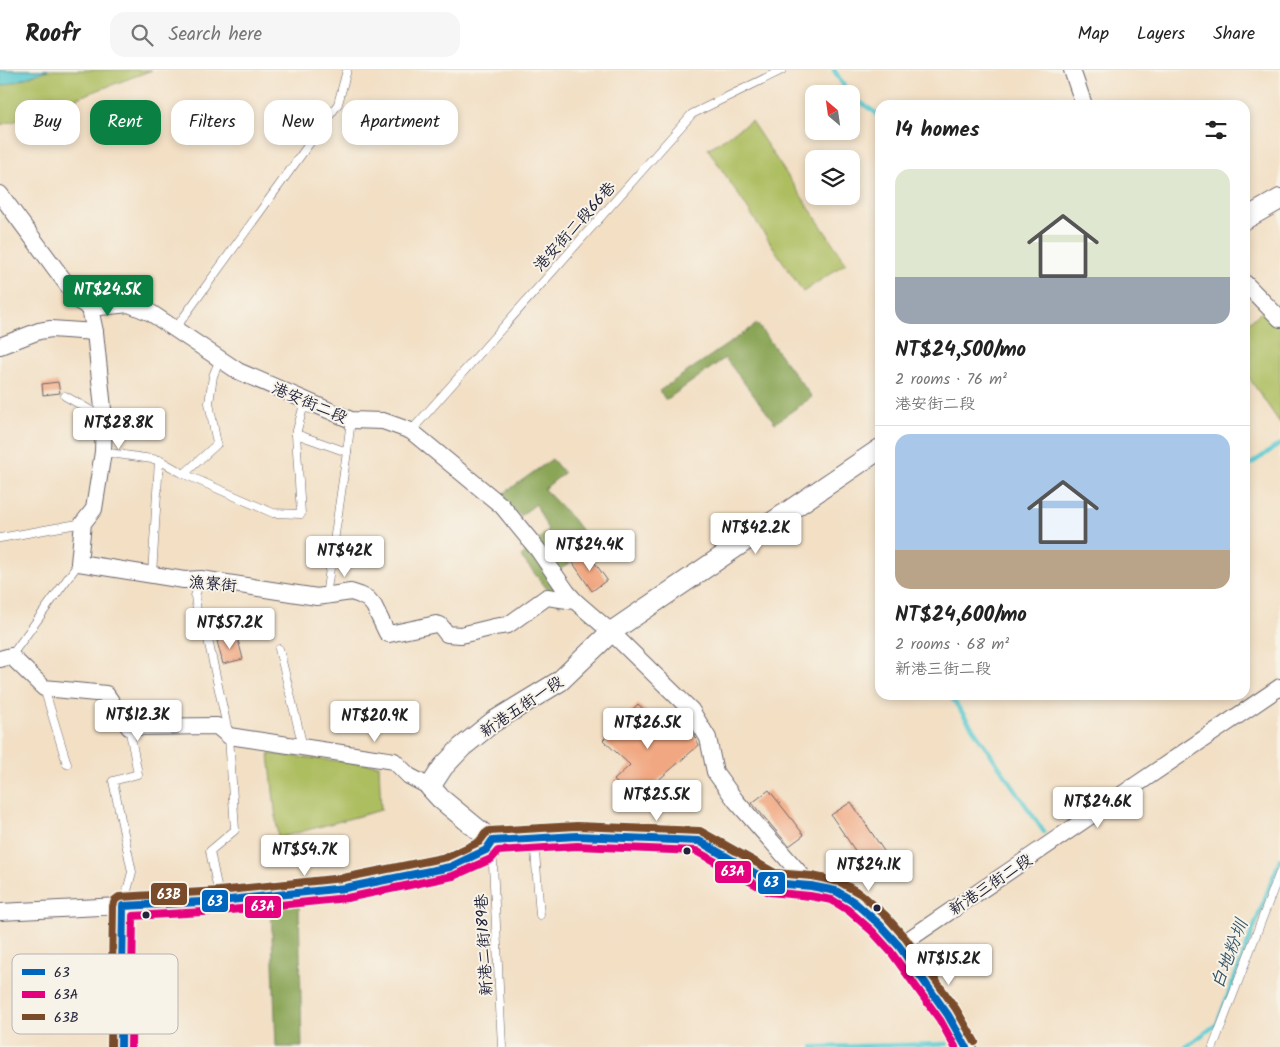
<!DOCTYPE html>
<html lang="en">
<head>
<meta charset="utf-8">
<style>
	body { margin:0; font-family:Kalam,"LXGW WenKai TC",sans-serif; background:#f6f6f6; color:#222; height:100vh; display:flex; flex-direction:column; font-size:19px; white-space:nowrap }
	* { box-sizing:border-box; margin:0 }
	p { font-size:16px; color:#767676 }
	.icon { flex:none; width:28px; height:28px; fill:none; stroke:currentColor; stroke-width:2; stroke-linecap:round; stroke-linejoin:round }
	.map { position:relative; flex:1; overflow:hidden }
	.sheet { position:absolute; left:875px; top:30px; width:375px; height:600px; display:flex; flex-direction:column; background:#fff; border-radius:15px; box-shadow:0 2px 8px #0003 }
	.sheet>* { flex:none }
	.top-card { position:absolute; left:15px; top:30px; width:475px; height:45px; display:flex; gap:10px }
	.needle { width:32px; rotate:331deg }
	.buttons { position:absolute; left:805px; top:15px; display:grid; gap:10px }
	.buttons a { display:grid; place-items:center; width:55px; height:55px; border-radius:10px; background:#fff; box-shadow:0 2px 8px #0003; font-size:25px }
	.price { position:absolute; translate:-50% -42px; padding:0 11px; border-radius:5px; background:#fff; color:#222; font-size:16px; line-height:32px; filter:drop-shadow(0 1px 2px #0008) }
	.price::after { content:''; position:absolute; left:50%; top:30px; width:15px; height:11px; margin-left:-8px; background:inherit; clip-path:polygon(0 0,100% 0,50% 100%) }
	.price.selected { background:#0b8043; color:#fff }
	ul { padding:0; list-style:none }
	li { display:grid; align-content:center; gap:10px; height:265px; padding:0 20px }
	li+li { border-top:1px solid #e0e0e0 }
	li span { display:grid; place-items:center; height:155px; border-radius:15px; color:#555 }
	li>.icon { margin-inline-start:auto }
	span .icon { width:90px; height:90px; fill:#fffc; stroke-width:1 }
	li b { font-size:21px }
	h2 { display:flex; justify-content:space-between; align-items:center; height:60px; padding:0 20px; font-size:21px }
	.tag { padding:0 18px; border-radius:15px; background:#fff; box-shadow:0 2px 8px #0003; font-size:18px; line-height:45px }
	.tag.selected { background:#0b8043; color:#fff }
	header { display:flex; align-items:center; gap:30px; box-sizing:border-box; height:70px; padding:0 25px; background:#fff; border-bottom:1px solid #e0e0e0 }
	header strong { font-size:24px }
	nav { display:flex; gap:28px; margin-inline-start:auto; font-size:18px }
	.search { width:350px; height:45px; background:#f6f6f6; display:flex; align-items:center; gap:12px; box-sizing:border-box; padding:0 18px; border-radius:15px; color:#767676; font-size:19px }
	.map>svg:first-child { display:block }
	.green { fill:#adbe61; stroke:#68704e }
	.forest { fill:#8aa557; stroke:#566449 }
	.water { fill:#5dcbd1; stroke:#407686 }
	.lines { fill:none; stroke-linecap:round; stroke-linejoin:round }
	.stream { stroke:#5dcbd1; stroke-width:4.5 }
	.building { fill:#f1a882 }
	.service-casing { stroke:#6b646b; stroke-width:9 }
	.minor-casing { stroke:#6b646b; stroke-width:18 }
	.tertiary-casing { stroke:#6b646b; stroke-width:22 }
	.service { stroke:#fff; stroke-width:8 }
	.minor { stroke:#fff; stroke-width:16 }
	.tertiary { stroke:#fff; stroke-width:20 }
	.bus-1-casing { stroke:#f7f3e8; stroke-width:11 }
	.bus-2-casing { stroke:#f7f3e8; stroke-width:11 }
	.bus-3-casing { stroke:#f7f3e8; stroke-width:11 }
	.bus-1 { stroke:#0065bd; stroke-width:8 }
	.bus-2 { stroke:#e5007d; stroke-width:8 }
	.bus-3 { stroke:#7a4b2a; stroke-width:8 }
	.bus-dot { fill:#22223b; stroke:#f7f3e8; stroke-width:2 }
	.labels { text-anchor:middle; stroke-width:4; stroke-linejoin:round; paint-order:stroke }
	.street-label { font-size:16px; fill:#22223b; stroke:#f7f3e8 }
	.water-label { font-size:18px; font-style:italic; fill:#345568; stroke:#f7f3e8 }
	.key { fill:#f7f3e8; stroke:#b7b4b4; stroke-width:1 }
	.key-label { font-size:14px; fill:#22223b }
	.line-badge { stroke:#f7f3e8; stroke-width:2 }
	.badge-label { font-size:14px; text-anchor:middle; font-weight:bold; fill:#fff }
</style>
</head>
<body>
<header>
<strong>Roofr</strong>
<div class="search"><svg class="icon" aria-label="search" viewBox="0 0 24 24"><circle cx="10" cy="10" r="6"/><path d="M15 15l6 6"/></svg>Search here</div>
<nav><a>Map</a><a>Layers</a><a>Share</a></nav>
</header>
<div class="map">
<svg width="1280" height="977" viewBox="0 0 1280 977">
	<rect width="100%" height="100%" fill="#f7f3e8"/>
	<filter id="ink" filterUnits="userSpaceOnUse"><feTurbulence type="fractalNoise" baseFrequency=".02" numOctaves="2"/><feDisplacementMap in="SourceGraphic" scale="10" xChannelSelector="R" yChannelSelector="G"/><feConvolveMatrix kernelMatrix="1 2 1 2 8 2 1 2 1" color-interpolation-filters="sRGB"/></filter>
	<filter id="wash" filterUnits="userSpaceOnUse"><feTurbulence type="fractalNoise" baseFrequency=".0096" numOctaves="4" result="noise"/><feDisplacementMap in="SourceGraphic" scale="20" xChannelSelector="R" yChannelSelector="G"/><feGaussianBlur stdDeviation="1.12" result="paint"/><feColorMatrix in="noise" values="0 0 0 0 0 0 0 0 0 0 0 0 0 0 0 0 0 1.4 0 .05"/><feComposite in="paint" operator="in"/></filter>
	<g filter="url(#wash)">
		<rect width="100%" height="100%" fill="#f2dfc4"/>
		<g class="green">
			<path d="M0 0H152L15 51 0 55Z"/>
			<path d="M751 51 846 193 803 222 708 79Z"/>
			<path d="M1263 241 1280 258V353L1245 302V255Z"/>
			<path d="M269 684 379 695 381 740 278 768Z"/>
		</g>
		<g class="forest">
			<path d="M757 254 812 327 775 353 725 288 666 330 659 321Z"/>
			<path d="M552 389 564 403 544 419 573 449 593 476 554 504 560 535 521 487 548 460 536 434 520 446 500 426Z"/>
			<path d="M299 834 302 977H276L271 837Z"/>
		</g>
		<path class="water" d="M0 0H48L0 17Z"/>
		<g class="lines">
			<g class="stream">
				<path d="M834 0 849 24"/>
				<path d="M851 26 876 43 880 52"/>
				<path d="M1245 398 1280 374"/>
				<path d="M950 625 1044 762"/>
				<path d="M813 977 947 974"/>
				<path d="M1186 977 1217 954 1280 789"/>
			</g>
		</g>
		<g id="blocks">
			<g class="building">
				<path d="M58 312 60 323 43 325 42 314Z"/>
				<path d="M588 483 607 510 592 521 573 493Z"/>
				<path d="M237 566 243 589 223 594 217 571Z"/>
				<path d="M638 634 667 661 684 647 699 675 633 732 614 710 630 695 603 670Z"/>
				<path d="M769 720 804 765 789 776 752 733Z"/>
				<path d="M851 732 892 793 873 807 831 745Z"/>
			</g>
		</g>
	</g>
	<g filter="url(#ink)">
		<use href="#blocks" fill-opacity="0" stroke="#6b646b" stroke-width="1"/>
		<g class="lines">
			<g class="service-casing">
				<g id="service">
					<path d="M175 259 338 34 347 0"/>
					<path d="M65 326 104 348"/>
					<path d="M411 361 692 44 782 0"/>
					<path d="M296 364 347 382 326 526"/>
					<path d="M103 382 159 390 184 404 217 374 209 333 213 306 220 289"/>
					<path d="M347 382 351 350"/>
					<path d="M184 404 273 443 301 444 296 364 303 338 311 339"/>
					<path d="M0 468 83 453"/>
					<path d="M152 505 159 390"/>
					<path d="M201 509 195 526 198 548 207 565 229 666 235 760 210 781 220 831"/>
					<path d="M279 579 303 677"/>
					<path d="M11 586 79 493"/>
					<path d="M44 618 67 694"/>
					<path d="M534 769 540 845"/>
					<path d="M492 774 502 977"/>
					<path d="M121 977 123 836 132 802 113 711 138 704 129 657"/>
					<path d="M1213 977 1280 802"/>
				</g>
			</g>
			<g class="minor-casing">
				<g id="minor">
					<path d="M1072 0 1084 35"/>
					<path d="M0 124 80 232 90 238 129 234 151 243 238 301 351 350 383 351 411 361 502 436 538 480 567 522 575 531 611 562 691 640 708 668 715 702 736 731 811 816"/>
					<path d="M1245 213 1280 249"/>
					<path d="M90 238 95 262 104 348 103 382 94 439 83 453 79 493 184 510 201 509 317 527 351 522 360 525 368 529 374 536 387 563 389 564 436 554 440 555 447 564 461 565 494 557 508 555 547 527 575 531"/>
					<path d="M0 276 39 261 51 259 95 262"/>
					<path d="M0 589 11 586 44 618 106 624 129 657 217 656 229 666 394 691 409 706 430 717"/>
					<path d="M0 842 220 831 345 818 450 797 486 780 492 771"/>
					<path d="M899 876 1280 617"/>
				</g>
			</g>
			<g class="tertiary-casing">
				<g id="tertiary">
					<path d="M1245 149 1280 129"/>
					<path d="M880 379 611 562 560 611 493 652 462 677 443 697 430 717 441 729 492 771 577 766 699 771 772 813 811 816 836 821 854 832 879 854 899 876 948 945 966 977"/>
				</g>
			</g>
			<use href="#service" class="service"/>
			<use href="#minor" class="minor"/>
			<use href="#tertiary" class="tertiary"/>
			<g class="bus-1-casing">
				<path id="bus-1" d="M121 977 123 836 220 831 345 818 450 797 486 780 492 771 577 766 699 771 772 813 811 816 836 821 854 832 879 854 899 876 948 945 966 977"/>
			</g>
			<g class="bus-2-casing">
				<path id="bus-2" d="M131 977 133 846 221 841 347 828 453 806 491 789 498 781 577 776 696 781 769 822 810 826 832 830 848 840 872 861 891 882 940 950 955 977"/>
			</g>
			<g class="bus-3-casing">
				<path id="bus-3" d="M111 977 113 836 115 830 119 827 219 821 343 808 447 787 479 772 485 764 489 761 577 756 700 761 775 803 812 806 840 812 861 824 886 846 906 869 956 939 975 972"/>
			</g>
			<use href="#bus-1" class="bus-1"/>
			<use href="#bus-2" class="bus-2"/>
			<use href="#bus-3" class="bus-3"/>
		</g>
	</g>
	<g class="bus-dot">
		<circle cx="687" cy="781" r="4.5"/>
		<circle cx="877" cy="838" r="4.5"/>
		<circle cx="146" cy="845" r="4.5"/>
	</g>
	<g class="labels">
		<g class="street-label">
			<text transform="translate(574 156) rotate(-48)" y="6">港安街二段66巷</text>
			<text transform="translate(310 332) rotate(23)" y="6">港安街二段</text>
			<text transform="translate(213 513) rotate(5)" y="6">漁寮街</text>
			<text transform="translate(521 636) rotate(-34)" y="6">新港五街一段</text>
			<text transform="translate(990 814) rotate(-34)" y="6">新港三街二段</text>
			<text transform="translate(483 875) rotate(-93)" y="6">新港二街189巷</text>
		</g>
		<g class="water-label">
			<text transform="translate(1229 884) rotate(-69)" y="6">白地粉圳</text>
		</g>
	</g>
	<rect x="12" y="884" width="166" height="80" rx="8" class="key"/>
	<rect x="22" y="899" width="23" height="6" fill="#0065bd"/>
	<rect x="22" y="921" width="23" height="7" fill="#e5007d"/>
	<rect x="22" y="944" width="23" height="6" fill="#7a4b2a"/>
	<g class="key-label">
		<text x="54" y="907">63</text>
		<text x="54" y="929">63A</text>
		<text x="54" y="952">63B</text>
	</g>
	<g class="line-badge">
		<rect x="714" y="790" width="38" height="24" rx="5" fill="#e5007d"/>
		<rect x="757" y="801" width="29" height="24" rx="5" fill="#0065bd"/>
		<rect x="150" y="812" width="38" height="24" rx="5" fill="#7a4b2a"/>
		<rect x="201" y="819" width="28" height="24" rx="5" fill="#0065bd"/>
		<rect x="244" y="825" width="38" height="24" rx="5" fill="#e5007d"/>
	</g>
	<g class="badge-label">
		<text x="733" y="806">63A</text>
		<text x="771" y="817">63</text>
		<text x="169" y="829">63B</text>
		<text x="215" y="836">63</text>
		<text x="263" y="841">63A</text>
	</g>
</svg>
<div class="buttons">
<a><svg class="needle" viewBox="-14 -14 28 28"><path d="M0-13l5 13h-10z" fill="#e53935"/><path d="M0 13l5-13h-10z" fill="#767676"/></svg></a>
<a><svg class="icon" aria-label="layers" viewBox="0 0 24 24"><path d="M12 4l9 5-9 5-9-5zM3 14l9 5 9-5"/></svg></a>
</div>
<b class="price selected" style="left:108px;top:247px">NT$24.5K</b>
<b class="price" style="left:119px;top:380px">NT$28.8K</b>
<b class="price" style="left:756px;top:485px">NT$42.2K</b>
<b class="price" style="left:590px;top:502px">NT$24.4K</b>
<b class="price" style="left:345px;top:508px">NT$42K</b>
<b class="price" style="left:230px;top:580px">NT$57.2K</b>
<b class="price" style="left:138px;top:672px">NT$12.3K</b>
<b class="price" style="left:375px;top:673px">NT$20.9K</b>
<b class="price" style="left:648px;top:680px">NT$26.5K</b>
<b class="price" style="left:657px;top:752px">NT$25.5K</b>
<b class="price" style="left:1098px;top:759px">NT$24.6K</b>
<b class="price" style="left:305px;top:807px">NT$54.7K</b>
<b class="price" style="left:869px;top:822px">NT$24.1K</b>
<b class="price" style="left:949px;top:916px">NT$15.2K</b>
<div class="top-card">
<a class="tag">Buy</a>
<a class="tag selected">Rent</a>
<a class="tag">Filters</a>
<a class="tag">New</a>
<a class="tag">Apartment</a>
</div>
<section class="sheet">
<h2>14 homes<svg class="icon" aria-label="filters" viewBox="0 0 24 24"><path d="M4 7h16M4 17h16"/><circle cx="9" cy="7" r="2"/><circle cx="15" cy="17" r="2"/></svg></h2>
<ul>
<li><span style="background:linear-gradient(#dfe7d0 70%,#9aa5b1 0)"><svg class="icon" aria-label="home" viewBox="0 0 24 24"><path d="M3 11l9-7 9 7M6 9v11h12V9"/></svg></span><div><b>NT$24,500/mo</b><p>2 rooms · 76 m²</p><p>港安街二段</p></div></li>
<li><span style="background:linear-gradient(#a9c7e8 75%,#b9a48a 0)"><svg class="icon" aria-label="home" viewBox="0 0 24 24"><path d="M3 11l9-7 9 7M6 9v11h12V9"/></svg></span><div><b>NT$24,600/mo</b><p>2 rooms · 68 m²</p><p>新港三街二段</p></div></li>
</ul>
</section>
</div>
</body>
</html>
